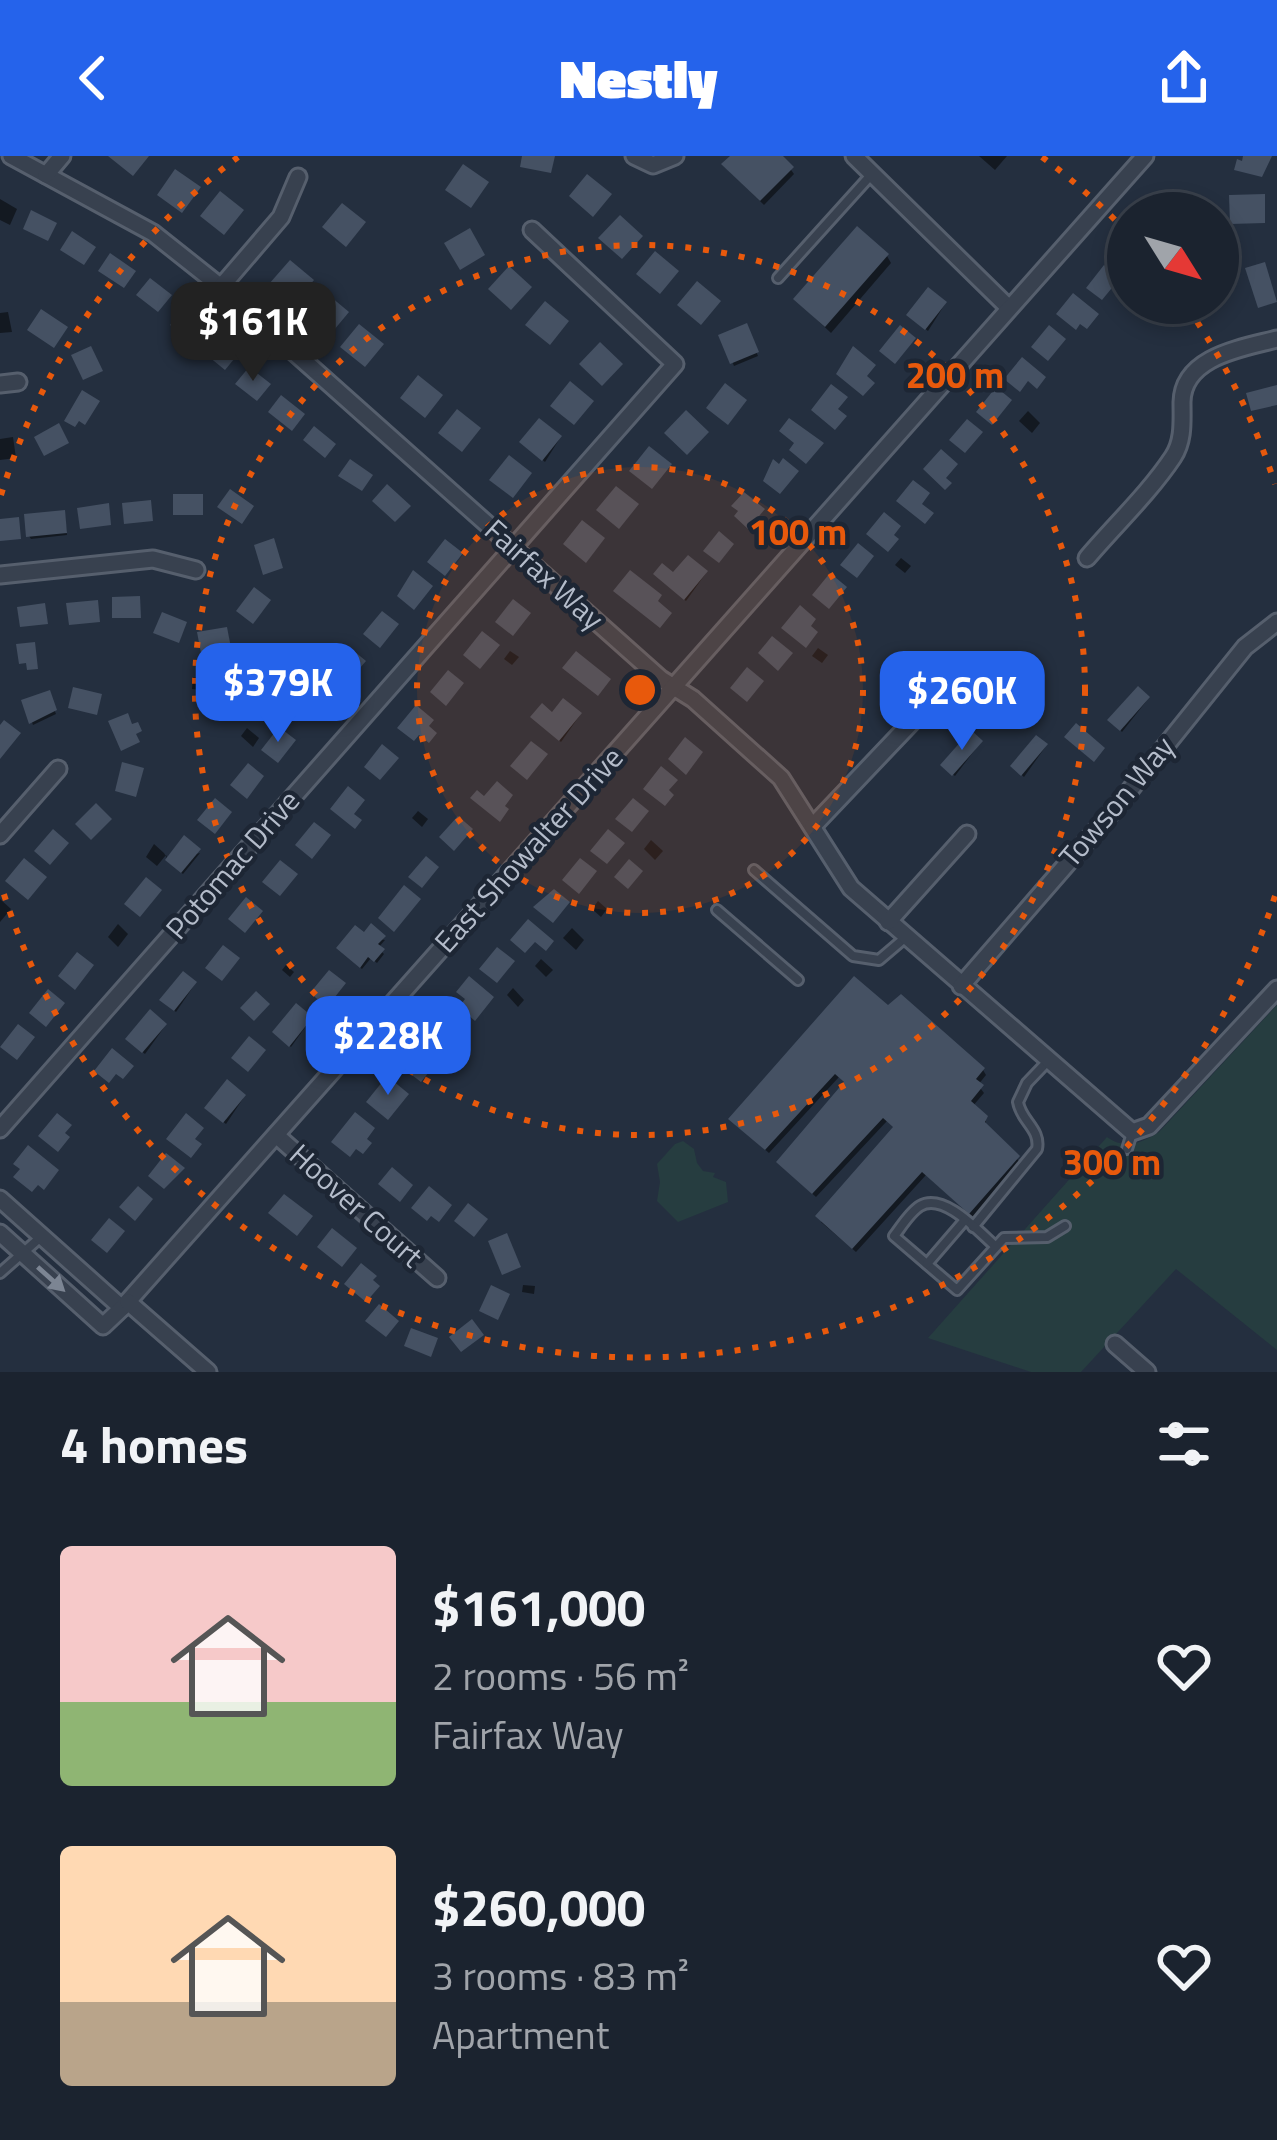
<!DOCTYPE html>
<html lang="en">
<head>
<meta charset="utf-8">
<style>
	body { margin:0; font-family:"Titillium Web",sans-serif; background:#242b37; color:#f1f3f6; height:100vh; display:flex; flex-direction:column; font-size:45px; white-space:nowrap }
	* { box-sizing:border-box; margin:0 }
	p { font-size:39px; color:#a0a4aa }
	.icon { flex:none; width:66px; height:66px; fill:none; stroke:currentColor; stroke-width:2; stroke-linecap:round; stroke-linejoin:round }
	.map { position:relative; height:1216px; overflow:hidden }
	.sheet { display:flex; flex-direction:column; background:#1b232f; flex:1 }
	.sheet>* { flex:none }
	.needle { width:78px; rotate:127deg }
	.buttons { position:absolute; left:1107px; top:36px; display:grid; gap:24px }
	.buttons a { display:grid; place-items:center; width:132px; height:132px; border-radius:50%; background:#1b232f; box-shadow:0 6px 18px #0003,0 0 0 3px #39404b; font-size:60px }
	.price { position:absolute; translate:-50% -102px; padding:0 27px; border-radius:24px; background:#2563eb; color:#fff; font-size:39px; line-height:78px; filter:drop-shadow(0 3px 6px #0008) }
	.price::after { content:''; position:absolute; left:50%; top:72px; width:36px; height:27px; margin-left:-18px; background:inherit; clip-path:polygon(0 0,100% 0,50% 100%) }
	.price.current { background:#222; color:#fff }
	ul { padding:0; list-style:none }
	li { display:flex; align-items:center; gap:36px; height:300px; padding:0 60px }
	li span { display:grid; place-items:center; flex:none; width:336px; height:240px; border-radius:12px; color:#555 }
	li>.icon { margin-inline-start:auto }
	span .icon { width:144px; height:144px; fill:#fffc; stroke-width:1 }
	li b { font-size:51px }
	h2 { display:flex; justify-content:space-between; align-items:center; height:144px; padding:0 60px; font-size:51px }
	header { display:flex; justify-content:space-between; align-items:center; height:156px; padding:0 60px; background:#2563eb; color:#fff; font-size:54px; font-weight:800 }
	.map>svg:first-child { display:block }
	.green { fill:#263d40 }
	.shadow { fill:#0007 }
	.building { fill:#455163 }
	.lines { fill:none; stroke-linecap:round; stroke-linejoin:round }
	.lane-casing { stroke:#565f6d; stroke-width:14 }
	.street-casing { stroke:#565f6d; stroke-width:21 }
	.lane { stroke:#38414f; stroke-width:8 }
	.street { stroke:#38414f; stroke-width:15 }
	.oneway { fill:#7c8593 }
	.ring { fill:none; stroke:#e8590c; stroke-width:6; stroke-dasharray:6 12 }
	.labels { text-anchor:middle; stroke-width:9; stroke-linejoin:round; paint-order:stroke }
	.street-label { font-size:30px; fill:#b4bcca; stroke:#1d2634 }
	.centre { fill:#e8590c; stroke:#1d2634; stroke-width:6 }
	.ring-label { font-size:36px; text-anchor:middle; font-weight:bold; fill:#e8590c; stroke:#1d2634; stroke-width:9; stroke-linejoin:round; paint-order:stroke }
</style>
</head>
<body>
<header><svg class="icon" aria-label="back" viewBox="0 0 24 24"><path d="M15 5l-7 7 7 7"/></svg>Nestly<svg class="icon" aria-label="share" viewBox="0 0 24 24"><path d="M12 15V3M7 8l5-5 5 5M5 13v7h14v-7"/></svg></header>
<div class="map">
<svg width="1277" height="1216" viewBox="0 0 1277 1216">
	<rect width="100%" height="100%" fill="#242f3f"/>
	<g class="green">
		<path d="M1277 849V1194L1176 1113 1081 1216H1031L928 1182 1107 981C1125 994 1142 987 1159 976Z"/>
		<path d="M683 985 694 993 697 1007 703 1015 715 1017 713 1021 726 1026 728 1046 678 1066 657 1045 660 1026 657 1008 675 988Z"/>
	</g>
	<g class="shadow">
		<path d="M734 0H781L794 18 764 49 728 14Z"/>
		<path d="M979 0H1007L995 14Z"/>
		<path d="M0 43 17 53 10 69 0 64Z"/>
		<path d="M1128 84V111L1115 99Z"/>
		<path d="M887 100 891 107 831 177 796 144Z"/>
		<path d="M945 148 928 175 911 162Z"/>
		<path d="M8 156 12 176 0 177V157Z"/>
		<path d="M745 171 758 200 734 210 722 181Z"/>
		<path d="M1028 255 1040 267 1032 277 1019 265Z"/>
		<path d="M13 281 16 302 0 304V283Z"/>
		<path d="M560 282 545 306 525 289Z"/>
		<path d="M65 360 67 379 31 383 29 380Z"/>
		<path d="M901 402 911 410 905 417 895 409Z"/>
		<path d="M706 417 686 445 658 421 674 420Z"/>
		<path d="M818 492 828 499 822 507 812 500Z"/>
		<path d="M510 495 519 501 512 509 504 503Z"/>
		<path d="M193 521H203L202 534 192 533Z"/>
		<path d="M48 538 56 558 33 569 25 546Z"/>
		<path d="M1148 543 1122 576 1113 567Z"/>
		<path d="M580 559 561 586 535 564 552 560Z"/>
		<path d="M247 572 259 582 253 591 241 580Z"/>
		<path d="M980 587 955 620 945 612Z"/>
		<path d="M1046 590 1024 621 1015 613Z"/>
		<path d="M418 655 428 663 422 671 412 662Z"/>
		<path d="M651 684 663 695 655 704 644 693Z"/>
		<path d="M154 688 164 697 168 704 200 697 183 718 170 707 166 699 157 710 146 701Z"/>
		<path d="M0 743 11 753 0 766Z"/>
		<path d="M598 745 607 753 601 761 592 753Z"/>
		<path d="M118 768 128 778 118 791 108 781Z"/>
		<path d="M572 772 584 784 576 794 563 782Z"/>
		<path d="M364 780 385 784 378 792 384 798 377 807 371 802 362 813 341 795Z"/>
		<path d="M541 803 553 814 546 821 535 810Z"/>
		<path d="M286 809 294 816 290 821 282 814Z"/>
		<path d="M195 828 176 856 165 847Z"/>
		<path d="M513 832 524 844 518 851 507 839Z"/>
		<path d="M888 853 983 914 986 919 978 929 984 937 972 951 986 962V972L1021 1007 973 1061 926 1019 856 1096 821 1066 896 973 887 965 816 1041 783 1011 846 928 839 921 769 997 735 968Z"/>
		<path d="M311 863 291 891 277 879Z"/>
		<path d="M165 870 145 898 130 886Z"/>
		<path d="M244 941 226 968 209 955Z"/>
		<path d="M523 1129 535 1130 534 1138 522 1136Z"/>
	</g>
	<g class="building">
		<path d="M108 0H149L133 20Z"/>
		<path d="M522 0H555L551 17 520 11Z"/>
		<path d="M730 0H783L794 11 760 45 721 8Z"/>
		<path d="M1243 0H1272L1262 21 1234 14 1237 3 1242 5Z"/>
		<path d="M463 8 489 26 471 52 445 34Z"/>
		<path d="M175 13 201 31 182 57 157 39Z"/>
		<path d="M587 18 612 38 593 61 569 40Z"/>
		<path d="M220 35 244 54 224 79 200 60Z"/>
		<path d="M1265 38V67L1230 68 1229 39Z"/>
		<path d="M342 47 366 66 346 91 322 71Z"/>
		<path d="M31 54 57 67 48 85 23 73Z"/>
		<path d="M620 59 643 80 622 103 598 82Z"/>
		<path d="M857 70 889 98 825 171 793 143Z"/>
		<path d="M470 72 485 99 460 114 444 87Z"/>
		<path d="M72 75 96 91 84 109 60 94Z"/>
		<path d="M655 95 679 115 660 138 636 118Z"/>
		<path d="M110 97 136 115 124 132 98 115Z"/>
		<path d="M290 104 314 124 293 149 269 128Z"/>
		<path d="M1265 106 1277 146 1258 152 1245 112Z"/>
		<path d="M1104 109 1120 122 1102 144 1086 132Z"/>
		<path d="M509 110 532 131 511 154 488 133Z"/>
		<path d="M150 122 172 139 158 156 136 139Z"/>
		<path d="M697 125 721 145 701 169 677 149Z"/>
		<path d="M928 131 947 146 925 174 906 159Z"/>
		<path d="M325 136 349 156 329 180 305 160Z"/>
		<path d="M1073 137 1099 158 1087 173 1080 168 1076 174 1056 158Z"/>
		<path d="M545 145 569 165 550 189 525 169Z"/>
		<path d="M184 152 206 169 192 186 170 169Z"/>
		<path d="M41 153 68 171 54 192 27 174Z"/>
		<path d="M747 167 759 196 730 208 718 179Z"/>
		<path d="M359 168 384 188 365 211 340 191Z"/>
		<path d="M900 169 916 182 895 208 879 195Z"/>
		<path d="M1049 169 1066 183 1048 205 1031 191Z"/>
		<path d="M217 179 239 197 225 214 203 196Z"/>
		<path d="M600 186 623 208 602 230 579 208Z"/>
		<path d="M91 190 103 215 83 224 71 199Z"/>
		<path d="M853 190 876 209 867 220 875 227 863 240 836 218Z"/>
		<path d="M1022 201 1046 221 1037 233 1028 225 1020 236 1004 223Z"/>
		<path d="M249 211 271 228 257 245 235 228Z"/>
		<path d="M418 219 443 239 425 262 400 242Z"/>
		<path d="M570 225 594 245 574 269 550 250Z"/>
		<path d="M725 227 747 244 728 269 706 252Z"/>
		<path d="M831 228 848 241 838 253 847 260 835 274 811 254Z"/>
		<path d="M1277 229V249L1251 255 1246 237Z"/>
		<path d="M996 231 1012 244 992 269 976 256Z"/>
		<path d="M82 234 100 245 85 269 79 265 75 271 64 265Z"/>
		<path d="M281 239 305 258 292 275 268 256Z"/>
		<path d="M457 253 481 272 462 296 438 277Z"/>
		<path d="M686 254 709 276 687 299 664 277Z"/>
		<path d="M539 262 562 280 542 305 519 286Z"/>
		<path d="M789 262 824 287 806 308 789 294 794 287 779 275Z"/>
		<path d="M967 263 983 276 965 297 949 284Z"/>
		<path d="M59 267 69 287 44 300 34 281Z"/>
		<path d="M314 270 336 288 325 302 303 284Z"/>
		<path d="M649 290 672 308 652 333 629 315Z"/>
		<path d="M941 293 958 308 946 322 952 327 945 334 923 313Z"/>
		<path d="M509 299 532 317 513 342 489 324Z"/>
		<path d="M783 302 799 315 780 338 763 325 773 303 779 308Z"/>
		<path d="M350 303 373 319 362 335 338 320Z"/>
		<path d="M913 324 930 337 922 348 934 357 925 368 896 345Z"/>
		<path d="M387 328 411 350 395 366 372 345Z"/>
		<path d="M616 330 639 348 619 373 596 354Z"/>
		<path d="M230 333 254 350 242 368 217 351Z"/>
		<path d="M744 336 765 353 748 373 734 360 738 355 731 350Z"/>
		<rect x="173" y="338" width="30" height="21"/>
		<path d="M151 344 153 365 124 368 122 347Z"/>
		<path d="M109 347 111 369 80 373 77 352Z"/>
		<path d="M65 354 67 377 26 381 24 358Z"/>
		<path d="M884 356 901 370 894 379 899 383 888 396 866 378Z"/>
		<path d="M19 361 21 383 0 385V363Z"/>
		<path d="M582 364 605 382 586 407 563 388Z"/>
		<path d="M719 375 734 388 719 407 703 395Z"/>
		<path d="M274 382 283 412 263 419 254 389Z"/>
		<path d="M445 383 463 397 445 420 427 406Z"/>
		<path d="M858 387 874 400 857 422 840 409Z"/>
		<path d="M688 399 708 415 684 444 653 418 662 407 673 416Z"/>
		<path d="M413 414 433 430 414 454 397 440Z"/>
		<path d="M630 414 662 439 658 445 672 457 660 472 613 435Z"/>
		<path d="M830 417 847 431 829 453 812 439Z"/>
		<path d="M254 431 271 444 253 468 236 455Z"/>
		<path d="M140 440 141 462H112V441Z"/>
		<path d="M513 443 531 457 513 480 495 466Z"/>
		<path d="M98 444 100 466 69 469 66 447Z"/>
		<path d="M45 447 48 468 20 471 17 451Z"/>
		<path d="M800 449 816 463 811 470 818 476 806 492 781 472Z"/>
		<path d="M382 455 399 468 380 492 363 478Z"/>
		<path d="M162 456 187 466 179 487 153 477Z"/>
		<path d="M227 471 231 492 201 497 197 476Z"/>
		<path d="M482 475 500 489 480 513 463 499Z"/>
		<path d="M772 480 793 497 778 515 758 497Z"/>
		<path d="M35 486 38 513 27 514 26 507 19 508 16 488Z"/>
		<path d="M349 491 366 505 345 529 329 516Z"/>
		<path d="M576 495 611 523 598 540 562 512Z"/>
		<path d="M747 511 764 525 747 546 730 532Z"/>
		<path d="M448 514 464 527 446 550 430 536Z"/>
		<path d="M315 528 331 540 314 561 298 549Z"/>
		<path d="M1138 530 1150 541 1120 575 1107 564Z"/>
		<path d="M73 531 102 538 97 559 68 552Z"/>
		<path d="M50 534 57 554 29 568 21 544Z"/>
		<path d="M563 542 582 557 559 585 530 561 542 547 552 556Z"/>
		<path d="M416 549 434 564 429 570 437 577 429 587 419 579 414 585 397 572Z"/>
		<path d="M128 557 132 568 138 566 142 575 136 578 140 586 121 595 108 565Z"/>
		<path d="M4 564 21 577 0 603V569Z"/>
		<path d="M1076 567 1105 592 1094 606 1064 581Z"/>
		<path d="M279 571 296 584 278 607 261 594Z"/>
		<path d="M971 574 983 585 952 620 940 609Z"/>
		<path d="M1036 579 1048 588 1021 620 1010 610Z"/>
		<path d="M685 581 703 596 686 619 668 603Z"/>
		<path d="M531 585 548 598 527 624 510 610Z"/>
		<path d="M382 588 399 602 380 624 364 611Z"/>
		<path d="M122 606 144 612 136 641 115 635Z"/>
		<path d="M248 607 264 620 247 643 230 629Z"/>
		<path d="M661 610 678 624 669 634 674 639 665 650 643 633Z"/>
		<path d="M497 625 513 639 505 650 509 653 500 666 470 642 477 634 484 640Z"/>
		<path d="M348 630 365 644 354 658 362 664 355 673 330 653Z"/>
		<path d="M215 642 232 656 215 678 197 664Z"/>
		<path d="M633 642 649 655 632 676 615 663Z"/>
		<path d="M96 647 112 663 91 684 75 668Z"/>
		<path d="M458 660 473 673 454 695 439 681Z"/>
		<path d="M314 666 331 679 312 703 295 689Z"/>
		<path d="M53 673 69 687 50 709 34 695Z"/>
		<path d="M608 673 625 687 607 708 590 695Z"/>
		<path d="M184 679 201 693 181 717 165 704Z"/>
		<path d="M426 700 439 711 422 732 408 721Z"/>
		<path d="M24 702 47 721 28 744 5 725Z"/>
		<path d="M580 702 597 715 579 738 562 724Z"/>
		<path d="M629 703 643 715 628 733 614 721Z"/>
		<path d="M280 704 298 718 280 740 262 726Z"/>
		<path d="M146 721 162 734 140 761 124 748Z"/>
		<path d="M404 729 421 743 394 776 378 762Z"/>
		<path d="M554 733 570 746 553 767 533 751Z"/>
		<path d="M246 741 263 755 245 777 228 763Z"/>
		<path d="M528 763 554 785 546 795 535 786 525 797 510 784Z"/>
		<path d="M371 767 386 780 378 788 385 793 374 806 368 801 360 812 336 792 355 769 364 776Z"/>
		<path d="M223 789 240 802 222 825 205 812Z"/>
		<path d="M497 791 515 805 497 827 479 813Z"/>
		<path d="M77 796 94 809 75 834 58 820Z"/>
		<path d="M329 814 346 827 327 851 310 837Z"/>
		<path d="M183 815 197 826 174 855 159 844Z"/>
		<path d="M469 820 494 841 475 865 459 851 465 843 456 836Z"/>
		<path d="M854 820 888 849 901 838 985 912 976 923 984 929 971 945 988 960 985 966 1020 1000 969 1058 922 1016 852 1093 815 1060 893 971 883 962 812 1038 776 1006 844 926 835 918 765 994 728 963Z"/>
		<path d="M48 833 65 847 46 871 29 857Z"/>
		<path d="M256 835 270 848 254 865 240 852Z"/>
		<path d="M296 847 313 861 289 891 272 876Z"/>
		<path d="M150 853 167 868 142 897 125 883Z"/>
		<path d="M446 854 467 872 448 895 431 881 438 873 433 869Z"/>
		<path d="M18 868 35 881 17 904 0 891Z"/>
		<path d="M249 880 266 894 248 916 231 902Z"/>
		<path d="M418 886 439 903 421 926 404 913 410 905 406 901Z"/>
		<path d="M112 892 134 910 123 923 116 918 109 927 94 915Z"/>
		<path d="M387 920 409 938 388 964 366 946Z"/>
		<path d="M227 923 246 939 223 967 204 952Z"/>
		<path d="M355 956 375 972 367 983 372 987 363 998 356 993 350 1001 331 986Z"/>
		<path d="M57 957 72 969 65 977 70 981 58 996 38 980Z"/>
		<path d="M186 957 204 972 195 983 202 988 191 1002 166 983Z"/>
		<path d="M28 989 59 1014 44 1034 38 1029 32 1036 13 1021 20 1013 13 1008Z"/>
		<path d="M166 997 185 1012 164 1033 148 1020Z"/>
		<path d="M392 1011 413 1029 400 1046 378 1028Z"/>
		<path d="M138 1030 153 1043 135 1065 119 1051Z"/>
		<path d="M429 1030 452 1049 439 1066 431 1060 427 1065 411 1052Z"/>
		<path d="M284 1038 313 1060 297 1080 268 1057Z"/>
		<path d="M468 1047 488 1063 474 1081 454 1065Z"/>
		<path d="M109 1062 125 1075 107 1097 91 1084Z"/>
		<path d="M332 1072 357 1092 342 1111 317 1091Z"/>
		<path d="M507 1077 521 1111 502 1119 488 1085Z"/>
		<path d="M361 1107 377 1120 373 1124 380 1130 366 1146 344 1128Z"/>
		<path d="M491 1129 510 1138 498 1164 479 1155Z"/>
		<path d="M379 1148 399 1165 386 1181 365 1165Z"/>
		<path d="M472 1163 484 1179 461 1196 449 1181Z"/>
		<path d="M411 1172 438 1182 431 1201 404 1190Z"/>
	</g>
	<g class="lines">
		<g class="lane-casing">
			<g id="lane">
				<path d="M778 122 871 19"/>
				<path d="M754 714 853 800 879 804 906 781"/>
				<path d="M717 754 798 824"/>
				<path d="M1127 993 1132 977"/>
				<path d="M973 1071 1037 993C1041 973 1021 965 1018 946L1027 927 1048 905"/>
				<path d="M995 1090C979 1076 944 1036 920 1050 910 1056 901 1071 894 1080L957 1134 1004 1082 1047 1081 1065 1070"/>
				<path d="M927 1108 964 1065"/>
				<path d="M0 1117 42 1080"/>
			</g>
		</g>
		<g class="street-casing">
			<g id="street">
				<path d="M11 0 153 77 221 131 661 523 693 543 781 622 851 732 1132 976 1149 970 1277 833"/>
				<path d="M634 0 653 9 675 0"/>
				<path d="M854 0 1008 151"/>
				<path d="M46 19 62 0"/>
				<path d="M221 131 281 61 298 21"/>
				<path d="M0 228 18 226"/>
				<path d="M1087 402C1115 369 1149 337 1173 301 1184 284 1182 265 1182 246 1183 200 1243 192 1277 183"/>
				<path d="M0 419 153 403 196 414"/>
				<path d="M813 670 946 530"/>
				<path d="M0 679 58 613"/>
				<path d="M888 766 967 678"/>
				<path d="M961 830 1118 649 1245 491 1277 466"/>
				<path d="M0 973 675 208 532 74"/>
				<path d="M276 979 437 1122"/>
				<path d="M0 1043 122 1152"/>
				<path d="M0 1077 103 1170 122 1152 1145 0"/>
				<path d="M128 1146 208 1216"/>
				<path d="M1115 1188 1147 1216"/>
			</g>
		</g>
		<use href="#lane" class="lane"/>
		<use href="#street" class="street"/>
	</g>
	<defs><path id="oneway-solid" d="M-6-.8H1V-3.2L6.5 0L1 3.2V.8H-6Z" transform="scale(3)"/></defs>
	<use class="oneway" href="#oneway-solid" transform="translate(51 1123) rotate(42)"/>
	<circle cx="640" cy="534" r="223" fill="#e8590c" fill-opacity=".12"/>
	<g class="ring">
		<circle cx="640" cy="534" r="223"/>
		<circle cx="640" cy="534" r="445"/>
		<path d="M1275 740A668 668 0 0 1 1 729M1 339A668 668 0 0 1 238 1M1042 1A668 668 0 0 1 1125 74M1187 151A668 668 0 0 1 1275 328"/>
	</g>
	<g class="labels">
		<g class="street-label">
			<text transform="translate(544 419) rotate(42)" y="10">Fairfax Way</text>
			<text transform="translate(1117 646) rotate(-50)" y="10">Towson Way</text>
			<text transform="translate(529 694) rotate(-48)" y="10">East Showalter Drive</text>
			<text transform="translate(233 709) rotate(-49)" y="10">Potomac Drive</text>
			<text transform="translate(356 1050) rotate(42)" y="10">Hoover Court</text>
		</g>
	</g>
	<circle cx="640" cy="534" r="18" class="centre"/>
	<g class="ring-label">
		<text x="955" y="232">200 m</text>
		<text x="798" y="389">100 m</text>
		<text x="1112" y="1019">300 m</text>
	</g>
</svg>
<div class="buttons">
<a><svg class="needle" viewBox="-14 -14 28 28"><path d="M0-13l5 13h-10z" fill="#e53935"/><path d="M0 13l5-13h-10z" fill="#a0a4aa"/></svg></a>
</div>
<b class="price current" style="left:253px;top:228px">$161K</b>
<b class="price" style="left:278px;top:589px">$379K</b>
<b class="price" style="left:962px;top:597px">$260K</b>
<b class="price" style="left:388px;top:942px">$228K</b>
</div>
<section class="sheet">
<h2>4 homes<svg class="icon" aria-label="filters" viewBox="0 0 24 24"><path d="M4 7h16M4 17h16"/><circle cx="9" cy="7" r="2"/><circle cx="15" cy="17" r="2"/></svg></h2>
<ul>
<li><span style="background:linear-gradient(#f6c9c9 65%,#8fb573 0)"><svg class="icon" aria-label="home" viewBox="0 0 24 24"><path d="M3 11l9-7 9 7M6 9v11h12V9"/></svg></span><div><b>$161,000</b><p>2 rooms · 56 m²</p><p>Fairfax Way</p></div><svg class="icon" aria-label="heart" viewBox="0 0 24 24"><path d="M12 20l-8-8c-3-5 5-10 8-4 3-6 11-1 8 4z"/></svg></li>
<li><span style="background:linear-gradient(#ffd9b3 65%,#b9a48a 0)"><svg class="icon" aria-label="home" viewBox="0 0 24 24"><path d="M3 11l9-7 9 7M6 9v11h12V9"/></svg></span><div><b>$260,000</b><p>3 rooms · 83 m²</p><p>Apartment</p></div><svg class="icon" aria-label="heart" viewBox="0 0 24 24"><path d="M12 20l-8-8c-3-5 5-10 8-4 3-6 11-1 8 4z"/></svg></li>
</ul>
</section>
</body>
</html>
